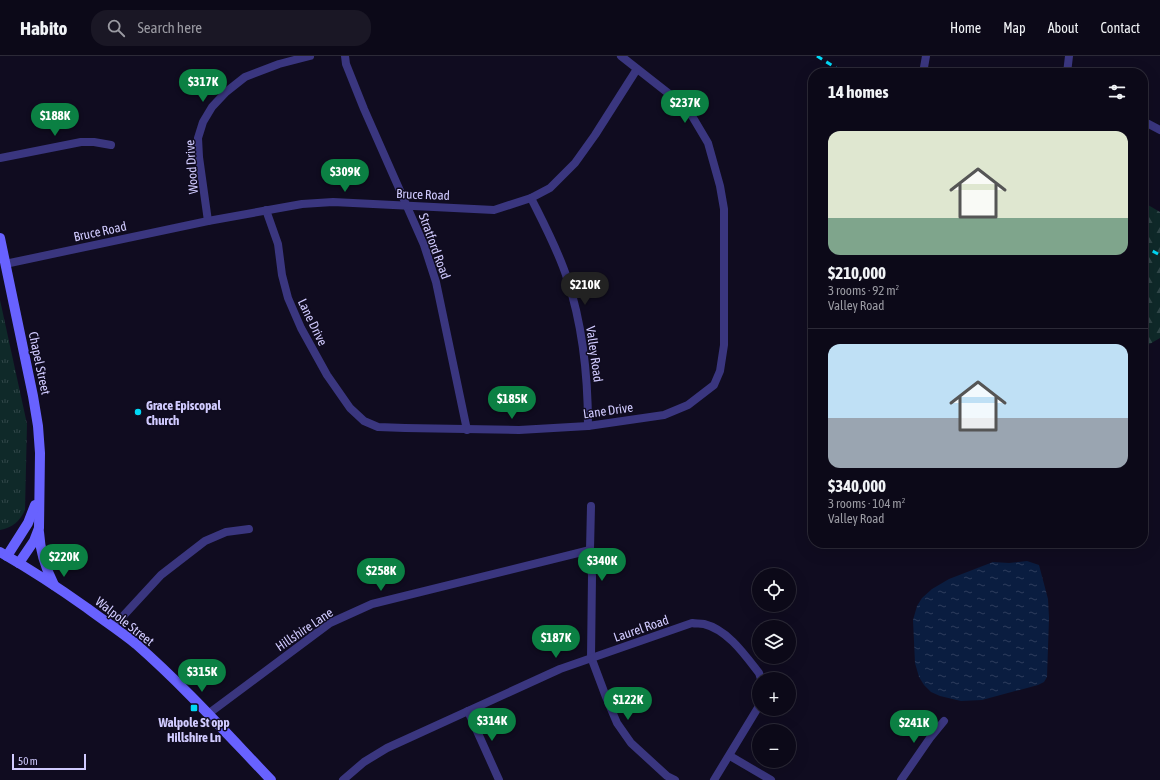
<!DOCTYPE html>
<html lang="en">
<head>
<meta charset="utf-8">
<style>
	body { margin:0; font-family:"Asap Condensed",sans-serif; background:#1a1725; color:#f1f3f6; height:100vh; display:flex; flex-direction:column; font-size:15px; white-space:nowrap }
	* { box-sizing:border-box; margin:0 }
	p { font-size:13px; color:#9a9aa2 }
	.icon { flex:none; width:22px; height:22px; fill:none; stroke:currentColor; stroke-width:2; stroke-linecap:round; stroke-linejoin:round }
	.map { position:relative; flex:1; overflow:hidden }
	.panel { position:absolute; left:808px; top:12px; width:340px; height:480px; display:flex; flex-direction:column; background:#0c0918; border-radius:16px; box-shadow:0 4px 16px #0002,0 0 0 1px #2c2a37 }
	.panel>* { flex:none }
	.tools { position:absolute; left:752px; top:512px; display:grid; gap:8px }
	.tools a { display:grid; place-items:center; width:44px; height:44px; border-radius:50%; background:#0c0918; box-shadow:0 4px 16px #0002,0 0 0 1px #2c2a37; font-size:20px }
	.scale { position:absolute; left:12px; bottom:10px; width:74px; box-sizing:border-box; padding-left:4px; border:2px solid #d1cbff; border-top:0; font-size:11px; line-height:14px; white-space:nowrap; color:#d1cbff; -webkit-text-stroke:3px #100c20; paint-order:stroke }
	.price { position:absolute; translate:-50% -34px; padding:0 9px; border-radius:14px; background:#0b8043; color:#fff; font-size:13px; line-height:26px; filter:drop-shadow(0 1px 2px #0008) }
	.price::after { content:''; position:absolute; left:50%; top:24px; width:12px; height:9px; margin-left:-6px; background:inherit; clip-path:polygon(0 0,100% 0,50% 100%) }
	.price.on { background:#222; color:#fff }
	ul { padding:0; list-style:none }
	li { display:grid; align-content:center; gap:8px; height:212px; padding:0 20px }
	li+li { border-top:1px solid #2c2a37 }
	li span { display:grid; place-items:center; height:124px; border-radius:12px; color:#555 }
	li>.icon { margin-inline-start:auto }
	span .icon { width:72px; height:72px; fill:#fffc; stroke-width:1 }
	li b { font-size:17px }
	h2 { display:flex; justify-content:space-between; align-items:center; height:48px; padding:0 20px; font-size:17px }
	header { display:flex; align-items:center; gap:24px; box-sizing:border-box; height:56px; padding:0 20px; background:#0c0918; border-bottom:1px solid #2c2a37 }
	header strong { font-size:19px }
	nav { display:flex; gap:22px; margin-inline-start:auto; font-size:14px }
	.search { width:280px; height:36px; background:#1a1725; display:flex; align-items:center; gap:10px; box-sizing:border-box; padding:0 14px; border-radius:16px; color:#9a9aa2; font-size:15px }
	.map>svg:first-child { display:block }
	.forest { fill:url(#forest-firs) }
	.park { fill:url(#park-tufts) }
	.water { fill:url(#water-ripples) }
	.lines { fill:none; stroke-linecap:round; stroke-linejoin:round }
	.street { stroke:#3a367f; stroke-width:8 }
	.secondary { stroke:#6862ff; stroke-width:10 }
	.rail { stroke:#00d9f6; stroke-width:3; stroke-dasharray:6 5; stroke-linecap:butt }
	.poi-dot { fill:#00d9f6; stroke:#100c20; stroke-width:1.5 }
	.labels { text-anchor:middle; stroke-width:3; stroke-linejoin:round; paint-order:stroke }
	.street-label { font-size:13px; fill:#d1cbff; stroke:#100c20 }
	.poi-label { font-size:13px; font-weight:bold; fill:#d1cbff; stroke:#100c20; text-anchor:start }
</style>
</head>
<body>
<header>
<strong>Habito</strong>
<div class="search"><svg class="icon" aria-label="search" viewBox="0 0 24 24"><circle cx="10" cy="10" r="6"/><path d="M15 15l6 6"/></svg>Search here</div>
<nav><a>Home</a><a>Map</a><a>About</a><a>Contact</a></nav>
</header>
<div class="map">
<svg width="1160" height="724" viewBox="0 0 1160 724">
	<defs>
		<pattern id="forest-firs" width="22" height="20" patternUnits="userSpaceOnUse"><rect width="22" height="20" fill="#0f2929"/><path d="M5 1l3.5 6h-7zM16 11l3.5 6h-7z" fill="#314749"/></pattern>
		<pattern id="park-tufts" width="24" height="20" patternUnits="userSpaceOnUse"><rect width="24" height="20" fill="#0f2929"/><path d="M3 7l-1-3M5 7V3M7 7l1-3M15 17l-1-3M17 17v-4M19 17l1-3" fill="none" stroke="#314749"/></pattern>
		<pattern id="water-ripples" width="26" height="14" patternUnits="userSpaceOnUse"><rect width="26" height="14" fill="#0a1d40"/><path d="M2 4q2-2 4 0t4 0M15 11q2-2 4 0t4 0" fill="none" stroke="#2d3c5d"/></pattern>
	</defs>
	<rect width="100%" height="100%" fill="#100c20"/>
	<path class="forest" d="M1143 146 1160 156V282L1143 292Z"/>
	<path class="park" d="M0 244 27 368 25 454C20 465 12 472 0 474Z"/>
	<path class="water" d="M1027 505 1039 509 1048 543 1049 562 1047 621 1044 626 1038 629 982 644 961 645 940 640 931 636 924 629 919 621 915 607 913 564 917 550 922 542 932 533 949 523 993 506 1009 507Z"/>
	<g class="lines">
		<g class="street">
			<path d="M345 0 346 8 364 53 424 189 436 226 467 374"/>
			<path d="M923 17 926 0"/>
			<path d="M1067 17 1069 0"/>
			<path d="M1143 65 1160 74"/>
			<path d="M0 102 81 86H94L111 89"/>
			<path d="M531 142C544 168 558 194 567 222 583 270 588 320 588 370"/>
			<path d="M266 154 278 188 282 219 288 242 301 272 327 319 350 352 364 365 378 371 405 372 519 374 588 370 664 359 688 349 714 329 720 315 724 289V153L720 130 708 87 692 60 668 37 621 0"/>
			<path d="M208 165 199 101 198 82 203 66 212 51 226 36 245 21 279 8 310 0"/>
			<path d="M5 208 208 165 302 148 333 146 494 154 531 142 550 132 575 107 595 79 637 13"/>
			<path d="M591 450 590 494 592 520 591 601 606 641 617 667 631 687 667 720 675 724"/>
			<path d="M113 571 161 519 205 485 226 476 249 473"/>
			<path d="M468 655 499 724"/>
			<path d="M208 658 330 567 372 548 590 494"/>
			<path d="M730 700 771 724"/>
			<path d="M343 724 364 706 387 692 560 613 692 567C696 568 700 567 704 568 728 574 745 599 759 617L761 623"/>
			<path d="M714 724 759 650"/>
			<path d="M901 724 930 682 944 665"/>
		</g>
		<g class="secondary">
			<path d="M0 182 33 340 38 370 40 397 39 472 34 485 19 507"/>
			<path d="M39 476C40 496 45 511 54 529"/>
			<path d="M0 496C30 513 59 532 87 552 103 564 120 575 136 588 184 630 227 678 271 724"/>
			<path d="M7 500 28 467 35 449"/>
		</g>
		<g class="rail">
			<path d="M817 0 844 17"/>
			<path d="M1143 190 1160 199"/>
		</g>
	</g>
	<g class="poi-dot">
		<circle cx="138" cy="356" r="4"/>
		<rect x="190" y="648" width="8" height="8" rx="2"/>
	</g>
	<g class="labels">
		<g class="street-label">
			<text transform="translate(191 111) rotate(-94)" y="5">Wood Drive</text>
			<text transform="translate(423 138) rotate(2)" y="5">Bruce Road</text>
			<text transform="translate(100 175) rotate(-12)" y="5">Bruce Road</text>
			<text transform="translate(435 190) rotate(70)" y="5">Stratford Road</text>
			<text transform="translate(313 266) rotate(64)" y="5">Lane Drive</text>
			<text transform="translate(595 298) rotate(82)" y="5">Valley Road</text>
			<text transform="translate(40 307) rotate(78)" y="5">Chapel Street</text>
			<text transform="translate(608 354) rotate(-8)" y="5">Lane Drive</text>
			<text transform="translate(125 565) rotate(38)" y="5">Walpole Street</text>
			<text transform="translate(641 572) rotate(-19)" y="5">Laurel Road</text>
			<text transform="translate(304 573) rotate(-34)" y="5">Hillshire Lane</text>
		</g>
		<g class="poi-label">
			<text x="146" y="354">Grace Episcopal<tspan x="146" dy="15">Church</tspan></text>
			<text x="194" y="671" text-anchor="middle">Walpole St opp<tspan x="194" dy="15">Hillshire Ln</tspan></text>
		</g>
	</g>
</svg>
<div class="tools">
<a><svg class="icon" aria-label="locate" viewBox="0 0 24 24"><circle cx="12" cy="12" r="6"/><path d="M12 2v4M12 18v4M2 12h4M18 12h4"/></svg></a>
<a><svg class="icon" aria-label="layers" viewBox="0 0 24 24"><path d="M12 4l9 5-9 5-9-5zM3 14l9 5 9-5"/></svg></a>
<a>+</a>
<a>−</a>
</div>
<div class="scale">50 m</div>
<b class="price" style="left:203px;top:47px">$317K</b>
<b class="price" style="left:685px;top:68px">$237K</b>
<b class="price" style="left:55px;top:81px">$188K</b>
<b class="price" style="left:345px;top:137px">$309K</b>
<b class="price on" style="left:585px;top:250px">$210K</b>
<b class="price" style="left:512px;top:364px">$185K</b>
<b class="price" style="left:64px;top:522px">$220K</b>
<b class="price" style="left:602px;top:526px">$340K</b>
<b class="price" style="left:381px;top:536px">$258K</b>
<b class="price" style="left:556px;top:603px">$187K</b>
<b class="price" style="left:202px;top:637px">$315K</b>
<b class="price" style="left:628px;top:665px">$122K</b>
<b class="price" style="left:492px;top:686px">$314K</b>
<b class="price" style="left:914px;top:688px">$241K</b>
<section class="panel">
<h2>14 homes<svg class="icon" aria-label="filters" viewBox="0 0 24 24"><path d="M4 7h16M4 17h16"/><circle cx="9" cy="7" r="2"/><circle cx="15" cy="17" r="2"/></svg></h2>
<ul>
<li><span style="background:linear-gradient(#dfe7d0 70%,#7fa58c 0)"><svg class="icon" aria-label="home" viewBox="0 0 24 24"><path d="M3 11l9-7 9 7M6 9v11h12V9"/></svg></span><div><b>$210,000</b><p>3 rooms · 92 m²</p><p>Valley Road</p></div></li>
<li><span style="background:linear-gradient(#bfe0f5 60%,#9aa5b1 0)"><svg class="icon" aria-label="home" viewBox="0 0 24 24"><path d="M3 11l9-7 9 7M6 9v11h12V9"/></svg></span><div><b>$340,000</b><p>3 rooms · 104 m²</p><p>Valley Road</p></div></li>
</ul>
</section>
</div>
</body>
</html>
